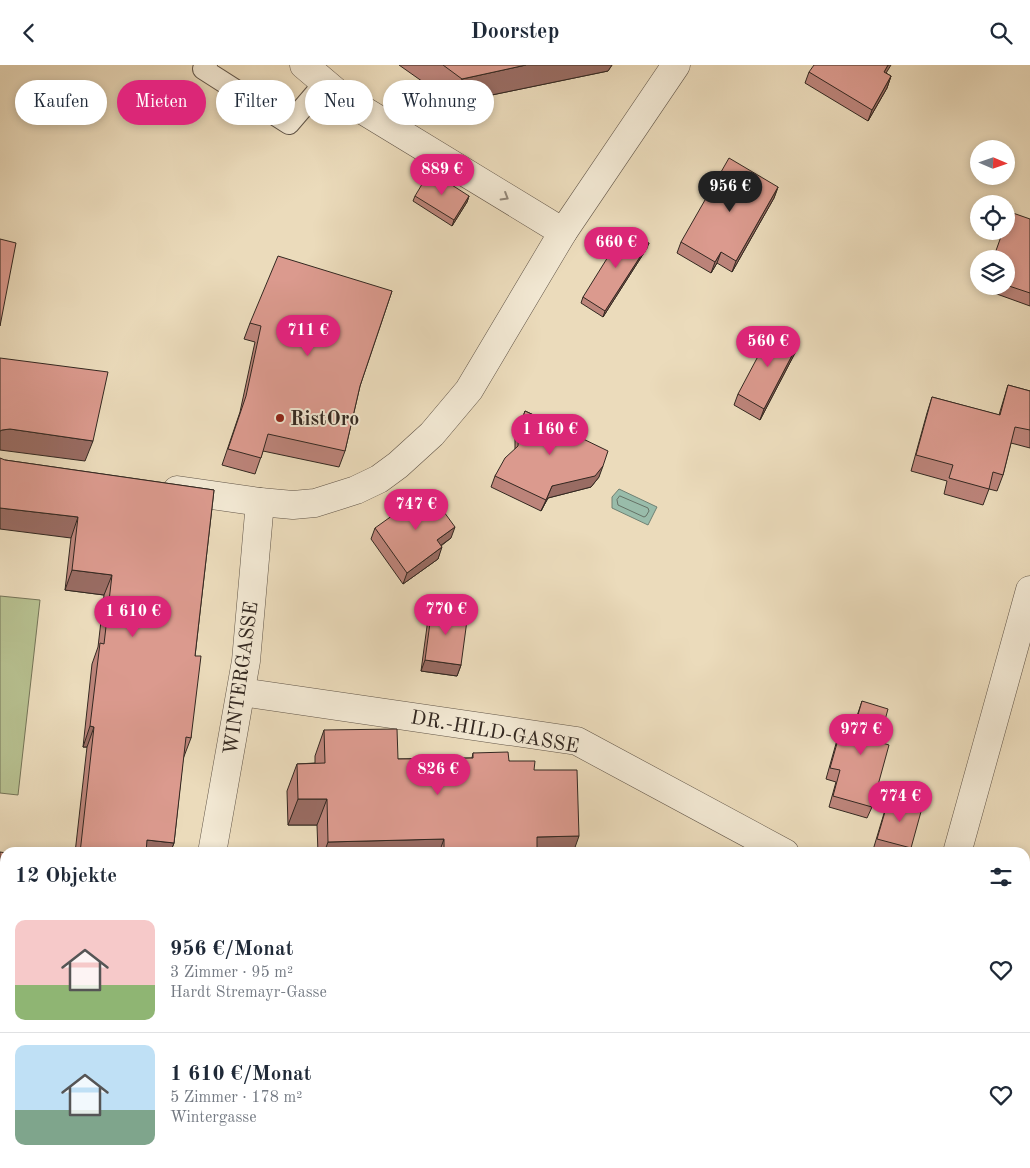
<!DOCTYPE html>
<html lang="de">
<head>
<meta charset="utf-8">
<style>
	body { margin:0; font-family:"Old Standard TT",serif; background:#f6f6f7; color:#1f2937; height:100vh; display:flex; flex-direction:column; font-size:19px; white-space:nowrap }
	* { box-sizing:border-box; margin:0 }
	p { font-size:16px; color:#747a83 }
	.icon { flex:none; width:28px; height:28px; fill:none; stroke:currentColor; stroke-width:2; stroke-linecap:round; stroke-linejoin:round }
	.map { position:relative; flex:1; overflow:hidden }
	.drawer { position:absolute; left:0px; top:782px; width:1030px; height:321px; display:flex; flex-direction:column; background:#fff; border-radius:15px 15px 0 0; box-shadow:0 2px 8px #0003 }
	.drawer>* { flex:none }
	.guide { position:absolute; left:15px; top:15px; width:500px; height:45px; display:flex; gap:10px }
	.needle { width:32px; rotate:92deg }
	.fabs { position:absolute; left:970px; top:75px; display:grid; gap:10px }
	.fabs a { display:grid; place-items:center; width:45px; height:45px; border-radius:50%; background:#fff; box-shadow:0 2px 8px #0003; font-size:25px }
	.price { position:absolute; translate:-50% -42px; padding:0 11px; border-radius:18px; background:#db2777; color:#fff; font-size:16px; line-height:32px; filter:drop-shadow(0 1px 2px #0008) }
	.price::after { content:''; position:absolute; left:50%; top:30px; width:15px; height:11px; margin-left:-8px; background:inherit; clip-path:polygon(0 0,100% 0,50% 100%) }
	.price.current { background:#222; color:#fff }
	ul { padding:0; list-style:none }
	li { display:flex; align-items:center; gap:15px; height:125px; padding:0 15px }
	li+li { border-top:1px solid #e0e1e3 }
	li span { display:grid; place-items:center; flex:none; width:140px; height:100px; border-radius:10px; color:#555 }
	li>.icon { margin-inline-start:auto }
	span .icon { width:60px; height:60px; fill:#fffc; stroke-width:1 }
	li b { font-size:21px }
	h2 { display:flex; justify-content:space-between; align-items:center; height:60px; padding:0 15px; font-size:21px }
	.chip { padding:0 18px; border-radius:22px; background:#fff; box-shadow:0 2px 8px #0003; font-size:18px; line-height:45px }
	.chip.current { background:#db2777; color:#fff }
	header { display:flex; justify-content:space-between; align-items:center; height:65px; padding:0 15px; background:#fff; font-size:22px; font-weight:700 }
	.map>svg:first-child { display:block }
	.green { fill:#b7c090; stroke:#757458 }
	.water { fill:#99bcaa; stroke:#708173 }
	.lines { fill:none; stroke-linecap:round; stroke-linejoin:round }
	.shore { stroke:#667266; stroke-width:1 }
	.service-casing { stroke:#615548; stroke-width:22 }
	.minor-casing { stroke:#615548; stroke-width:29 }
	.tertiary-casing { stroke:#615548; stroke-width:29 }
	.service { stroke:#f2e8d3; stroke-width:20 }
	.minor { stroke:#f2e8d3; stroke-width:28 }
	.tertiary { stroke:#f2e8d3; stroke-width:28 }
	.wall { fill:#bc847a; stroke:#332821 }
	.shaded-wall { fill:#996c63; stroke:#332821 }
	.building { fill:#db9a8e; stroke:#332821 }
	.oneway { stroke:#92887a }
	.poi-dot { fill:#8f2418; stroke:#f2e8d3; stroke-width:2 }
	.labels { text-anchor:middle; stroke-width:4; stroke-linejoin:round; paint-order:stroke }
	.poi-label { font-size:20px; font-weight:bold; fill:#332821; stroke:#f2e8d3; text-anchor:start }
	.street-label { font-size:20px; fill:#332821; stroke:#f2e8d3 }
</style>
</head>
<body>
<header><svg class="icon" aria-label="back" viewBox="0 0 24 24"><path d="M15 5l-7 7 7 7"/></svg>Doorstep<svg class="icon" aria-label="search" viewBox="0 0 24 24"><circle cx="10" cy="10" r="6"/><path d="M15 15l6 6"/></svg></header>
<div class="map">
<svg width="1030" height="1103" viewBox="0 0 1030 1103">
	<rect width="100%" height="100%" fill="#ebdbbb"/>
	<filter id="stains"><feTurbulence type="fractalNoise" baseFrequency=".004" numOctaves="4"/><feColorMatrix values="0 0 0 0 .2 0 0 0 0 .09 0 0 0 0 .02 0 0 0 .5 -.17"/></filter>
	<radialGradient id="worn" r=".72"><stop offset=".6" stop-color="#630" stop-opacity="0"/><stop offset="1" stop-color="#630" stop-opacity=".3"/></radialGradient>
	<path class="green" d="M0 531 40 535 18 730 0 728Z"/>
	<path class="water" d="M619 424 657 442 648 460 612 443V432Z"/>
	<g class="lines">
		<path class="shore" d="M620 431 648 443 649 446 646 451 644 452 618 440 617 435Z"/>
		<g class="service-casing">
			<path id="service" d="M207 0 203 4 289 59 325 17"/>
		</g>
		<g class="minor-casing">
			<g id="minor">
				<path d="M304 0 343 33 563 167"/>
				<path d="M260 437 293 440 315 438 356 425 379 414 398 400 432 369 469 325 563 167 676 0"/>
				<path d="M241 627 577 676 785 788"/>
				<path d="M957 788 1030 525"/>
				<path d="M1025 1084 1030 1100"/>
			</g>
		</g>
		<g class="tertiary-casing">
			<g id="tertiary">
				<path d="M177 425 260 437 246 596 212 788"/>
				<path d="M156 1103V1099"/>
			</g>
		</g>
		<use href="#service" class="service"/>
		<use href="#minor" class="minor"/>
		<use href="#tertiary" class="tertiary"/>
	</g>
	<g class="wall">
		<path d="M399 0H612L608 6 453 38Z"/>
		<path d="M809 7 886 8 891 11 887 23 868 56 805 18Z"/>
		<path d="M778 122 774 133 732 207 717 198 711 208 677 188 681 177Z"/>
		<path d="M415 131H469L467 137 452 161 413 136Z"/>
		<path d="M1030 154V241L983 224 984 221H1006V194Z"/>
		<path d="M647 183 603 252 581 238 583 232Z"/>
		<path d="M392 226 360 321 345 386 339 402 263 386 255 409 222 400 240 347 255 277 244 274 250 258Z"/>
		<path d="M795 288 760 355 734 340 738 329Z"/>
		<path d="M1008 320 1030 326V383L1011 378 1003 410 997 426 989 424 983 440 944 429 947 416 911 406 927 348 932 332 999 350Z"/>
		<path d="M525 346 551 358 580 363 577 371 599 412 591 422 548 433 541 446 491 422 495 411 515 385V374Z"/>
		<path d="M5 395 214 425 195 591 191 673 183 694 174 778 170 788H75L87 682H83L92 599 98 582 104 530 65 525 71 473Z"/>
		<path d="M375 463 451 473 441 481 438 494 403 519 371 474Z"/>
		<path d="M432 543 461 600 457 611 421 606 428 554Z"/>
		<path d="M862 636 879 677 872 742 867 753 829 742 836 717 826 714 839 668 843 657 854 660Z"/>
		<path d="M324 665 398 694 472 693 473 688 509 696 534 705 573 788H318L317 760H288L287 726 297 699 315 698V691Z"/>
		<path d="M889 733 911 783 909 788H881L873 785 885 745Z"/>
		<path d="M24 1099H98L97 1103H24Z"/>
	</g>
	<g class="shaded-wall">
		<path d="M526 0H612L608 6 453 38 462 14Z"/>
		<path d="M888 0H891L880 18 884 7Z"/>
		<path d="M891 11 887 23 868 56 872 45Z"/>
		<path d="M778 122 774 133 732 207 736 196Z"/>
		<path d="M469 131 467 137 452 161 454 155Z"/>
		<path d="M649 178 647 183 603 252 605 246Z"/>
		<path d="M721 187 717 198 711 208 715 197Z"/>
		<path d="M799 277 795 288 760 355 764 344Z"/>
		<path d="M10 364 93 376 85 396 0 385V366L2 365Z"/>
		<path d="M603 401 599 412 591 422 548 433 541 446 546 435 552 421Z"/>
		<path d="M0 443 78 452 71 473 0 464Z"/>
		<path d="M455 462 451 473 433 486 437 475Z"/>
		<path d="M442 482 438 494 403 519 407 508Z"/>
		<path d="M72 505 112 510 104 530 65 525Z"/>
		<path d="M425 595 461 600 457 611 421 606Z"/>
		<path d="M90 661 94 662 87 682H83Z"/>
		<path d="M298 734H327L317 760H288Z"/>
		<path d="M579 771 573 788H532L537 772Z"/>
		<path d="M444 774 439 788H324L328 777Z"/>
		<path d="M147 775 174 778 170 788H143Z"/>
		<path d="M0 932H5V954L0 953Z"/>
	</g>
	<g class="building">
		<path d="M443 0H526L462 14Z"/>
		<path d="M814 0H888L884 7 891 11 872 45 809 7Z"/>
		<path d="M729 93 778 122 736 196 721 187 715 197 681 177Z"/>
		<path d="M430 106 469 131 454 155 415 131Z"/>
		<path d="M1010 147 1030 154V228L1006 220V194H993L1003 166H1006V157Z"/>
		<path d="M626 163 649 178 605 246 583 232Z"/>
		<path d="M0 174 16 178 0 261Z"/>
		<path d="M278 191 392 226 360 321 345 386 268 369 261 393 228 384 246 331 261 261 250 258Z"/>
		<path d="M773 263 799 277 764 344 738 329Z"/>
		<path d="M0 293 108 307 93 376 10 364 2 365 0 366Z"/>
		<path d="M1008 320 1030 326V365L1015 362 1003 410 993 407 989 424 949 413 953 400 916 390 932 332 1000 350Z"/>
		<path d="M525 346 551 358 554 351 580 363 577 371 608 386 603 401 595 411 552 421 546 435 495 411 505 393 518 381 519 363Z"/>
		<path d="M0 393 5 395 214 425 195 591H201L191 673 186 672 174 778 147 775 146 788H80L94 662 90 661 100 578 104 579 112 510 72 505 78 452 0 443Z"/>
		<path d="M428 425 455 462 437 475 442 482 407 508 375 463Z"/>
		<path d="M432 543 468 548 461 600 425 595Z"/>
		<path d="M862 636 888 644 879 677 889 680 872 742 833 731 840 705 830 703 843 657 855 660Z"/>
		<path d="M397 664 398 694 473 693V688L508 687 509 696H535L534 705H577L579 771 537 772V788H444V774L328 777 327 734H298L297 699 325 698 324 665Z"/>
		<path d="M889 733 922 743 911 783 877 774Z"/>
		<path d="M0 787 6 788H5V932H0Z"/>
		<path d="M28 1099H98L97 1103H27Z"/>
		<path d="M246 1099H311L310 1103H244Z"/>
		<path d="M392 1099H448L447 1103H391Z"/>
		<path d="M531 1099H580L578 1103H530Z"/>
	</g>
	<defs><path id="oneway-chevron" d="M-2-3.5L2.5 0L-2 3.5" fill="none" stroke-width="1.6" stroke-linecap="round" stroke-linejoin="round" transform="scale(1.25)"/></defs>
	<use class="oneway" href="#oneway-chevron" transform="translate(505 132) rotate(31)"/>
	<circle class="poi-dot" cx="280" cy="353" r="5"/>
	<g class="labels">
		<g class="poi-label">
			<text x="290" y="360">RistOro</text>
		</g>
		<g class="street-label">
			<text transform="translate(240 613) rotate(-82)" y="7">WINTERGASSE</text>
			<text transform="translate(495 666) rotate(10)" y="7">DR.-HILD-GASSE</text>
		</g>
	</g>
	<rect width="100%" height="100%" filter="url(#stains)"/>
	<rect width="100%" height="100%" fill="url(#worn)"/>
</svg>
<div class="fabs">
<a><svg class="needle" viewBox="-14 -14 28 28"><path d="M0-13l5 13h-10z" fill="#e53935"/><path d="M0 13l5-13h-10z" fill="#747a83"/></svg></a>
<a><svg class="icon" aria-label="locate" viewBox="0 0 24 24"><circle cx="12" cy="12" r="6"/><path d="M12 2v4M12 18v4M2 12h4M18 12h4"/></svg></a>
<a><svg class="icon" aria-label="layers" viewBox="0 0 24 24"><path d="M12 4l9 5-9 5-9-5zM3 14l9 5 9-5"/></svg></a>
</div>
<b class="price" style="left:442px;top:131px">889 €</b>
<b class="price current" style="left:730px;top:148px">956 €</b>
<b class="price" style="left:616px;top:204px">660 €</b>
<b class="price" style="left:308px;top:292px">711 €</b>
<b class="price" style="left:768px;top:303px">560 €</b>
<b class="price" style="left:550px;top:391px">1 160 €</b>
<b class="price" style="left:416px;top:466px">747 €</b>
<b class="price" style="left:446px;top:571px">770 €</b>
<b class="price" style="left:133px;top:573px">1 610 €</b>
<b class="price" style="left:861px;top:691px">977 €</b>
<b class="price" style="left:438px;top:731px">826 €</b>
<b class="price" style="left:900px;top:758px">774 €</b>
<div class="guide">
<a class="chip">Kaufen</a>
<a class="chip current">Mieten</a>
<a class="chip">Filter</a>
<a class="chip">Neu</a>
<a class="chip">Wohnung</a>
</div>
<section class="drawer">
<h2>12 Objekte<svg class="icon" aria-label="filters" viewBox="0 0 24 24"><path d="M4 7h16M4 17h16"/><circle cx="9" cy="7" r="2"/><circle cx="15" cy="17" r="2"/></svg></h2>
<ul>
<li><span style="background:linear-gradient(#f6c9c9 65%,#8fb573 0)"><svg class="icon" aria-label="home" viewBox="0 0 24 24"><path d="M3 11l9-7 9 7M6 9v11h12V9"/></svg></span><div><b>956 €/Monat</b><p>3 Zimmer · 95 m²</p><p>Hardt Stremayr-Gasse</p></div><svg class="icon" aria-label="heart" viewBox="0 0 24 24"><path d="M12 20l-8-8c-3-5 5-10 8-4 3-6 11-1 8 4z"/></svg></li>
<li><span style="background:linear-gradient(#bfe0f5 65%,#7fa58c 0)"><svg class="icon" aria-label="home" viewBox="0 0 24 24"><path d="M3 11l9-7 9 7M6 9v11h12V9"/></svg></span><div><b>1 610 €/Monat</b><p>5 Zimmer · 178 m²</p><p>Wintergasse</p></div><svg class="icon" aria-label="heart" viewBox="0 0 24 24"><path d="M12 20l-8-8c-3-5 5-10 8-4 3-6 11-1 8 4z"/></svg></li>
</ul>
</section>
</div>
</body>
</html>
